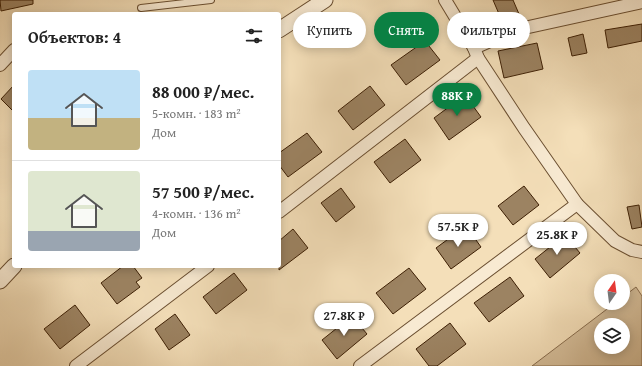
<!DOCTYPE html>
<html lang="ru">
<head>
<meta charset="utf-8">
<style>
	body { margin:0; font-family:"Gentium Book Plus",serif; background:#f2f2f2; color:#222; height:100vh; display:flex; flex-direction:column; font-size:15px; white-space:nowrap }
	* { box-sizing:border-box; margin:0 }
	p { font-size:13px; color:#767676 }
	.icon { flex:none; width:22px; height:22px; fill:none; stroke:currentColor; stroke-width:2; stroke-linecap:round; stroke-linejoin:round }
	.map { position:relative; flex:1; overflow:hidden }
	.drawer { position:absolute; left:12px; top:12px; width:269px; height:256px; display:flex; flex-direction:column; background:#fff; border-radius:4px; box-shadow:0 2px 10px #0003 }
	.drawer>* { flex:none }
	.guide { position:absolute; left:293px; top:12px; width:289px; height:36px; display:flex; gap:8px }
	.needle { width:26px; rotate:14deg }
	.fabs { position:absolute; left:594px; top:274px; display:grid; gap:8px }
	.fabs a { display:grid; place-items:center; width:36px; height:36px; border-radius:50%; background:#fff; box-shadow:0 2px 10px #0003; font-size:20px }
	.price { position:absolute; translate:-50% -34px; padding:0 9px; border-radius:14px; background:#fff; color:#222; font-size:13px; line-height:26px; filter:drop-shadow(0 1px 2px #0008) }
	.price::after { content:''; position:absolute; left:50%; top:24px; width:12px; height:9px; margin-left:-6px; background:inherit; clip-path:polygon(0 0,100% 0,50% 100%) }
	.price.active { background:#0b8043; color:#fff }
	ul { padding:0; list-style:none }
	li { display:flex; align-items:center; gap:12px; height:100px; padding:0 16px }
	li+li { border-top:1px solid #e0e0e0 }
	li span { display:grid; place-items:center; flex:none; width:112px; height:80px; border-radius:4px; color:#555 }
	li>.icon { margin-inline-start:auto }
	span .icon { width:48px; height:48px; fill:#fffc; stroke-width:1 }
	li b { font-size:17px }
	h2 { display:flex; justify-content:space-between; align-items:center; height:48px; padding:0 16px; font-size:17px }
	.chip { padding:0 14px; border-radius:18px; background:#fff; box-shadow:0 2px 10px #0003; font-size:14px; line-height:36px }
	.chip.active { background:#0b8043; color:#fff }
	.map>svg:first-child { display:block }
	.green { fill:#d5be9a; stroke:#896e4f; fill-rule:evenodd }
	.building { fill:#9c8362; stroke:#3d1f04 }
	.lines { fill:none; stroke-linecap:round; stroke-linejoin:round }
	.service-casing { stroke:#6b4f31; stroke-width:8 }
	.minor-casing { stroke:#6b4f31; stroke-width:14 }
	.tertiary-casing { stroke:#6b4f31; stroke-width:17 }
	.service { stroke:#f8ead2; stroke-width:6 }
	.minor { stroke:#f8ead2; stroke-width:12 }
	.tertiary { stroke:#f8ead2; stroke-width:15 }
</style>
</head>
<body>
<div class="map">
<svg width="642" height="366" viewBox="0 0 642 366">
	<rect width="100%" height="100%" fill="#f4dfb9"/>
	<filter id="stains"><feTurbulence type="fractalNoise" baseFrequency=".005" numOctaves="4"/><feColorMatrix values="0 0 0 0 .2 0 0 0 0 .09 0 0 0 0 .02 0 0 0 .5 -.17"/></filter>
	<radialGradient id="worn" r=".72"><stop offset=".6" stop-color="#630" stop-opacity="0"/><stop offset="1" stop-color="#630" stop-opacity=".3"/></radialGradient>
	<path class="green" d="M636 287 642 296V366H532L615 303H623V297ZM601 325H623V347H601Z"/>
	<g class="building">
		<path d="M0 0H33V4L1 11Z"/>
		<path d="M493 0H513L519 14 502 21Z"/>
		<path d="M642 24V41L608 48 605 30Z"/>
		<path d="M583 34 587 53 572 56 568 38Z"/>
		<path d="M425 41 440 60 406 85 391 65Z"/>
		<path d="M537 43 543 69 504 78 498 51Z"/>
		<path d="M14 85V112L1 99Z"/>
		<path d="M370 86 385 105 353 130 338 111Z"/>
		<path d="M465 95 481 117 449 140 434 118Z"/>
		<path d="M307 133 322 152 288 177 279 165V153Z"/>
		<path d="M405 139 421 160 390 183 374 162Z"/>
		<path d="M524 186 539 205 513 225 498 206Z"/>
		<path d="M341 188 355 207 336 222 321 203Z"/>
		<path d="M639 205 642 227 632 229 627 207Z"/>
		<path d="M466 226 481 247 451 269 436 248Z"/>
		<path d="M293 229 308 248 279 270V241Z"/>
		<path d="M565 235 580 253 550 278 535 259Z"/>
		<path d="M123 266H133L142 278 136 282 140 287 117 304 101 283Z"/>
		<path d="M409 268 426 289 393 314 376 293Z"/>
		<path d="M234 273 247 290 216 314 203 297Z"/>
		<path d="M510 277 524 296 489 322 474 303Z"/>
		<path d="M75 305 90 325 60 349 44 329Z"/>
		<path d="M175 314 190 335 169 350 155 329Z"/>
		<path d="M352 316 367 334 337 359 322 340Z"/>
		<path d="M450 323 466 344 437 366H429L416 349Z"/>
	</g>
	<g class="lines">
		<g class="service-casing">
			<path id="service" d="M141 8 211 0"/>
		</g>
		<g class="minor-casing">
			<g id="minor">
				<path d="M445 0 474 48 478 58 524 128 577 204 615 241 632 250 642 252"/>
				<path d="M474 48 515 30 642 2"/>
				<path d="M0 65 14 50"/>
				<path d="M279 212 478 58"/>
				<path d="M76 366 208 266"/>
				<path d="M360 366 577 204"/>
			</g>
		</g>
		<g class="tertiary-casing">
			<g id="tertiary">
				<path d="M279 30 325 0"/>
				<path d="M0 281 14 266"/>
			</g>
		</g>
		<use href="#service" class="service"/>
		<use href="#minor" class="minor"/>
		<use href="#tertiary" class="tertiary"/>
	</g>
	<rect width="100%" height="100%" filter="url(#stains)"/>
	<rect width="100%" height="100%" fill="url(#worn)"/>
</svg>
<div class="fabs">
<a><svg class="needle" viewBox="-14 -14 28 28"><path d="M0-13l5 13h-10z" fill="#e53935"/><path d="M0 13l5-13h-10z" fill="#767676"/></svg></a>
<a><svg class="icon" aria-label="layers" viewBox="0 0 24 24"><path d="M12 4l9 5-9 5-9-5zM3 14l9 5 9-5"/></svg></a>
</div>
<b class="price active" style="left:457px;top:117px">88K ₽</b>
<b class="price" style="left:458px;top:248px">57.5K ₽</b>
<b class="price" style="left:557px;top:256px">25.8K ₽</b>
<b class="price" style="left:344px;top:337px">27.8K ₽</b>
<div class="guide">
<a class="chip">Купить</a>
<a class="chip active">Снять</a>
<a class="chip">Фильтры</a>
</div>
<section class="drawer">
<h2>Объектов: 4<svg class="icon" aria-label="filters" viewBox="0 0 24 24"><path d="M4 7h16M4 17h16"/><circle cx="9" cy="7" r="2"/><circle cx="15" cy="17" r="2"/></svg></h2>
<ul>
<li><span style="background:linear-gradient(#bfe0f5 60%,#c2b280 0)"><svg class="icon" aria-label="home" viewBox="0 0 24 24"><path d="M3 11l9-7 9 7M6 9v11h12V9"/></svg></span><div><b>88 000 ₽/мес.</b><p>5-комн. · 183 m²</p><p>Дом</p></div></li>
<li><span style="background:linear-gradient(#dfe7d0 75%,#9aa5b1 0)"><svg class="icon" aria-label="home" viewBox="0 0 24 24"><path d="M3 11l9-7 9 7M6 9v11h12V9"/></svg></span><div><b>57 500 ₽/мес.</b><p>4-комн. · 136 m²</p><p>Дом</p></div></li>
</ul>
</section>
</div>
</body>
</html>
